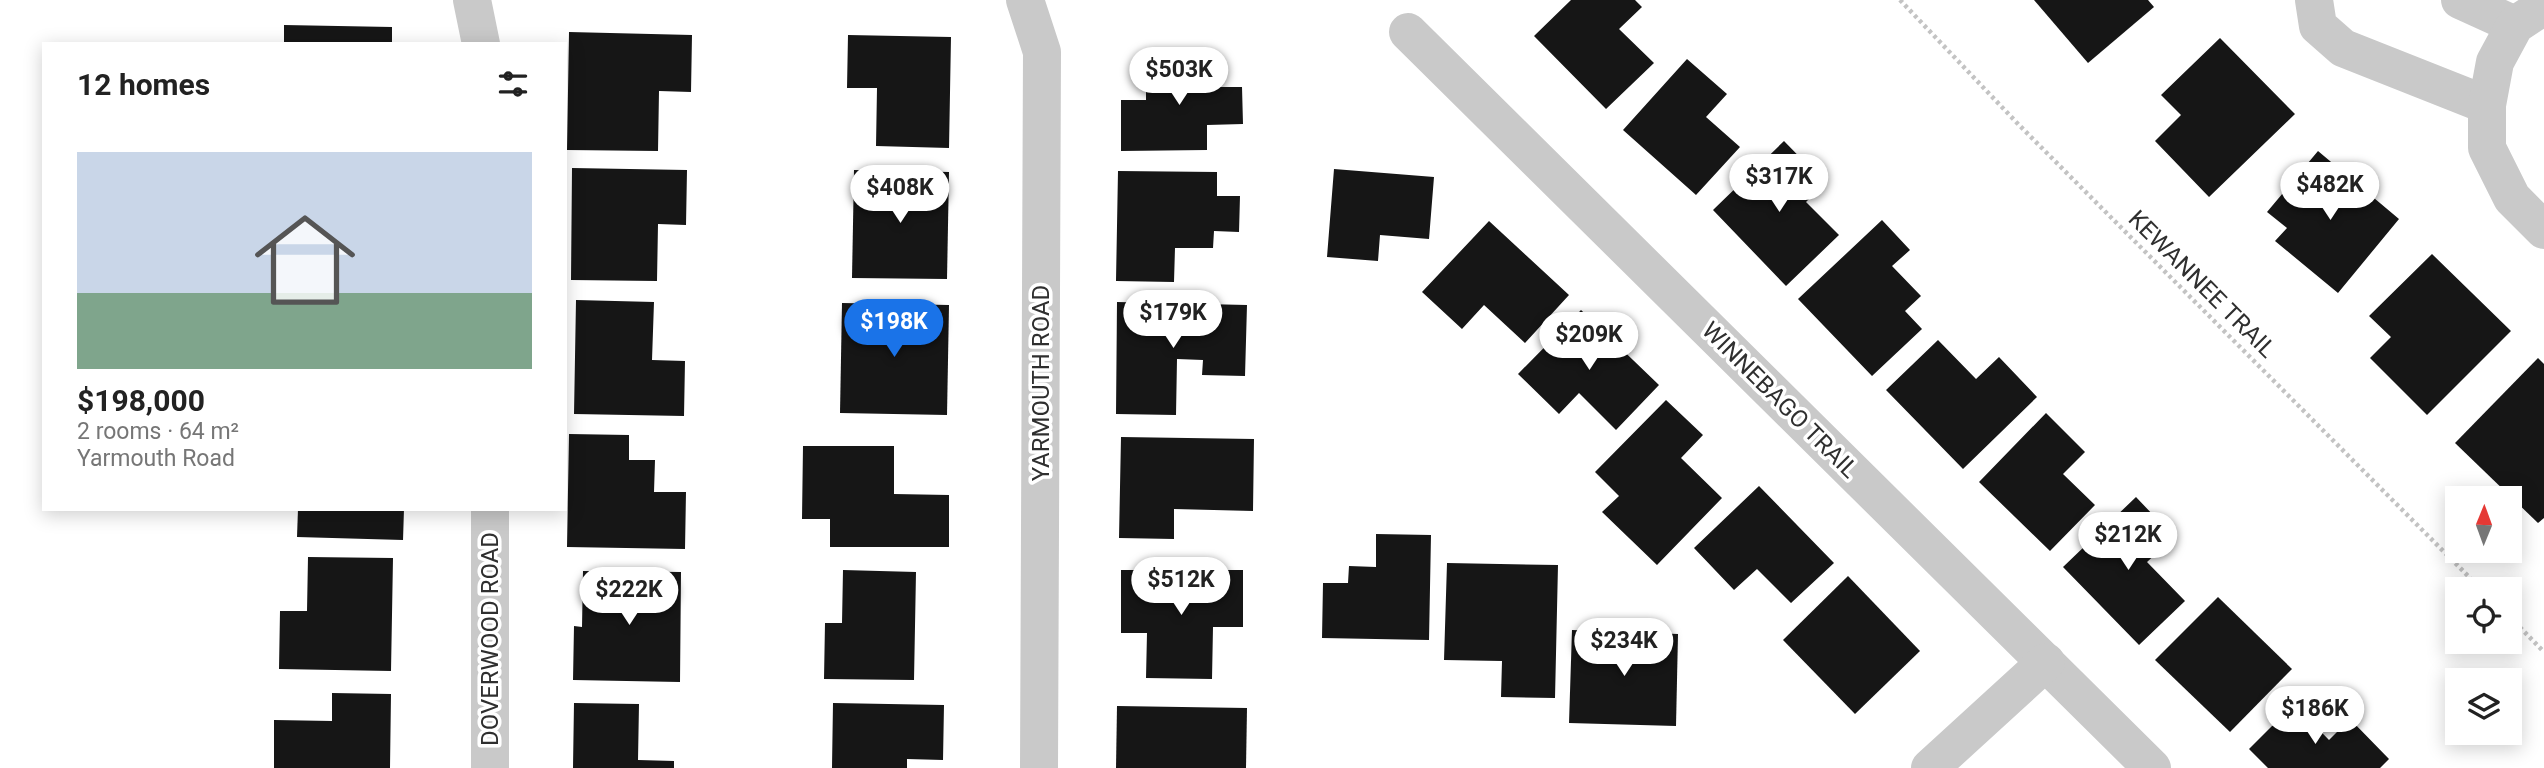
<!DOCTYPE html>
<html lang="en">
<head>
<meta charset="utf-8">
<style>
	body { margin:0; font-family:Roboto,sans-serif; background:#f2f2f2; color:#222; height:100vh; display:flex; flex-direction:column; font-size:26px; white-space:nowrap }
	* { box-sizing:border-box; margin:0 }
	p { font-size:23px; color:#767676 }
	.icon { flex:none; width:38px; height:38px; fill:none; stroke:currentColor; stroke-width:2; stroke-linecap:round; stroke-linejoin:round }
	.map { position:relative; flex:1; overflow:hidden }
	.sheet { position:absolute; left:42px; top:42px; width:525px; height:469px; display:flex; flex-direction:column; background:#fff; border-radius:0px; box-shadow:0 4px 18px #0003 }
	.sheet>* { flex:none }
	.needle { width:46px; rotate:1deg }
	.fabs { position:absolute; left:2445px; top:486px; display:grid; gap:14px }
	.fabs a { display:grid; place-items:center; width:77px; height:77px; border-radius:0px; background:#fff; box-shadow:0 4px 18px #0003; font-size:35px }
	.price { position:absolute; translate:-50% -60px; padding:0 16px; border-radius:24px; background:#fff; color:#222; font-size:23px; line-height:46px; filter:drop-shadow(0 2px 4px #0008) }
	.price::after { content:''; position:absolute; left:50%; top:42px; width:21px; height:16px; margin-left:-10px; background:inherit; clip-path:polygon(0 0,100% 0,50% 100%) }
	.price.selected { background:#1a73e8; color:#fff }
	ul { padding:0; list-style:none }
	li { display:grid; align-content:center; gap:14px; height:371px; padding:0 35px }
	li+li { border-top:2px solid #e0e0e0 }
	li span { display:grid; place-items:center; height:217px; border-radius:0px; color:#555 }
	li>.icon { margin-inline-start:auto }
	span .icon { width:126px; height:126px; fill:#fffc; stroke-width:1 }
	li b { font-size:30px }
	h2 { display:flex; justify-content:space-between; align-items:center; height:84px; padding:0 35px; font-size:30px }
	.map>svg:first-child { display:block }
	.building { fill:#161616 }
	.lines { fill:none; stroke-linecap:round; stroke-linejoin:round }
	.path { stroke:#c3c3c3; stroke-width:4.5; stroke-dasharray:3.5 3.5; stroke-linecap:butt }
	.minor { stroke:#c9c9c9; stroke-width:38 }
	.labels { text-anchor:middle; stroke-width:7; stroke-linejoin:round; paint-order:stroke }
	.street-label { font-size:24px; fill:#2f2f2f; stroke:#fff }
</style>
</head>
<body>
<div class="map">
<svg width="2544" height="768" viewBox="0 0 2544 768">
	<rect width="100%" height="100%" fill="#fff"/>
	<g class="building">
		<path d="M1571 0H1635L1642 7 1619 29 1654 63 1606 109 1534 36Z"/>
		<path d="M2034 0H2148L2154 7 2088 63Z"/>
		<path d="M284 25 392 27V44H284Z"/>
		<path d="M569 32 692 35 691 92 659 91 658 151 567 150Z"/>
		<path d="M848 35 951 37 949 148 876 146 877 88H847Z"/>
		<path d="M2220 38 2295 114 2209 197 2155 141 2181 115 2161 95Z"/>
		<path d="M1146 59H1219V87H1242L1243 124 1207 125V150L1121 151V100H1146Z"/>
		<path d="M1687 59 1727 94 1706 117 1740 147 1696 195 1623 130Z"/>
		<path d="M1784 141 1825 183 1806 202 1839 235 1786 286 1713 210Z"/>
		<path d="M2318 151 2399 219 2338 293 2275 241 2287 228 2267 212Z"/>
		<path d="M572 168 687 170 686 225 658 224 657 281 571 280Z"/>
		<path d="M1334 169 1434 177 1429 239 1380 235 1378 261 1327 257Z"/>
		<path d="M854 170 949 172 947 279 852 278Z"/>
		<path d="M1118 171 1217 172V196H1240L1239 232 1214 231 1213 248H1175L1174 282 1116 281Z"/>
		<path d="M1882 220 1910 250 1892 266 1921 296 1905 311 1922 329 1872 376 1798 299Z"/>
		<path d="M1489 221 1569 295 1525 343 1484 305 1462 329 1422 292Z"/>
		<path d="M2432 254 2511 331 2427 415 2370 358 2391 337 2369 316Z"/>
		<path d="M576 300 654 302 652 360 685 361 684 416 574 414Z"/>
		<path d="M1117 302 1247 305 1245 376 1202 375 1203 360 1177 359 1176 415 1116 414Z"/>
		<path d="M842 303 949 305 947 415 840 413Z"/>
		<path d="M1581 310 1659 385 1616 430 1579 393 1559 414 1518 374Z"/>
		<path d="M1938 340 1976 379 1999 357 2037 397 1963 469 1886 390Z"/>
		<path d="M2538 358 2544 364V518L2538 523 2455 443Z"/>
		<path d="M1666 400 1703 435 1681 458 1722 498 1657 565 1602 512 1619 496 1595 472Z"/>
		<path d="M2046 413 2085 452 2063 474 2095 505 2050 551 1979 482Z"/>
		<path d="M569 434 629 435V460H655L654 492H686L685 549 567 547Z"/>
		<path d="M1121 437 1254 439 1253 511 1174 509V539L1119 538Z"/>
		<path d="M803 446H894V494L949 495V547H830V519H802Z"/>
		<path d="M1759 486 1834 563 1791 603 1757 569 1734 590 1694 548Z"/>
		<path d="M2136 497 2174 537 2147 562 2185 601 2139 645 2063 567Z"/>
		<path d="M298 509H404L403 540 297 537Z"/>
		<path d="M1376 534 1431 535 1429 640 1322 638 1323 583H1348L1349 566 1376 567Z"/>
		<path d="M308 557 393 558 391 671 279 669 280 611H307Z"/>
		<path d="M1447 563 1558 565 1555 698 1501 697 1502 661 1444 660Z"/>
		<path d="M843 570 916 572 914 680 824 679 825 623H842Z"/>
		<path d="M1121 570H1243V627H1213L1212 679 1146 678 1147 633H1121Z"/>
		<path d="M583 571 681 572 680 682 573 680 574 626 582 627Z"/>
		<path d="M1848 576 1920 651 1855 714 1783 640Z"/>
		<path d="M2218 597 2292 669 2230 732 2155 660Z"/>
		<path d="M1572 630 1678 634 1676 726 1569 723Z"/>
		<path d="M332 693 391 694 390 768H274V720L332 721Z"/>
		<path d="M574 703 639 704 638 760 674 761V768H573Z"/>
		<path d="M833 703 944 705 943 760 907 759V768H832Z"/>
		<path d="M2294 704 2329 740 2350 719 2389 759 2380 768H2268L2249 749Z"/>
		<path d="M1117 706 1247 708 1246 768H1116Z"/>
	</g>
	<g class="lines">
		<g class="path">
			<path d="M1900 0 2019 125 2482 590"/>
			<path d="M2510 617 2544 652"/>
		</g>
		<g class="minor">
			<path d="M472 0 481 44"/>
			<path d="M1025 0 1042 52 1039 768"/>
			<path d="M2314 0 2318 26 2343 48 2487 105"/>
			<path d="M2460 0 2515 25"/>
			<path d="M2544 6 2515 25 2495 62 2487 105V148L2512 198 2544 230"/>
			<path d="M1408 32 2152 768"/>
			<path d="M490 768V509"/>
			<path d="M1930 768 2046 662"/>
		</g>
	</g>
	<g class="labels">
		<g class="street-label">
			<text transform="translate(2202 284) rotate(45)" y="8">KEWANNEE TRAIL</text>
			<text transform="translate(1041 383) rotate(-90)" y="8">YARMOUTH ROAD</text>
			<text transform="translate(1780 400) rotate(45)" y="8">WINNEBAGO TRAIL</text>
			<text transform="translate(490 639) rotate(-90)" y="8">DOVERWOOD ROAD</text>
		</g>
	</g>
</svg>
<div class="fabs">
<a><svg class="needle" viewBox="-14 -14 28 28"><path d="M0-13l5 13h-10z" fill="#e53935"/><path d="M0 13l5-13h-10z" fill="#767676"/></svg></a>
<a><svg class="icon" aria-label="locate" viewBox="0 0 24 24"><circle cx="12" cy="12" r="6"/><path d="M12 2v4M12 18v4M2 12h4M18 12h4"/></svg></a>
<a><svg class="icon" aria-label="layers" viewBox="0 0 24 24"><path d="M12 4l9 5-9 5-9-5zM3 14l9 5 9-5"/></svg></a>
</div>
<b class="price" style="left:1179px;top:107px">$503K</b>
<b class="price" style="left:1779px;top:214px">$317K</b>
<b class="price" style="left:2330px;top:222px">$482K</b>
<b class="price" style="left:900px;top:225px">$408K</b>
<b class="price" style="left:1173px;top:350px">$179K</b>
<b class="price selected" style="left:894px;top:359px">$198K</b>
<b class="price" style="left:1589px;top:372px">$209K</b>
<b class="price" style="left:2128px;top:572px">$212K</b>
<b class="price" style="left:1181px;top:617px">$512K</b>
<b class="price" style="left:629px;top:627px">$222K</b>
<b class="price" style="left:1624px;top:678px">$234K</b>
<b class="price" style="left:2315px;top:746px">$186K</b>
<section class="sheet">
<h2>12 homes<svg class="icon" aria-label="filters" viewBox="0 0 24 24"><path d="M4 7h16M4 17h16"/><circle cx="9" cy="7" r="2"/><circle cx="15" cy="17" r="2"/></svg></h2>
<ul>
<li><span style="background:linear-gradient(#c9d6e8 65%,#7fa58c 0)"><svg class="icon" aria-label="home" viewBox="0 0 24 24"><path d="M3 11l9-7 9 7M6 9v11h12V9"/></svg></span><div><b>$198,000</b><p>2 rooms · 64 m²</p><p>Yarmouth Road</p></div></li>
</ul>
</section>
</div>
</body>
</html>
